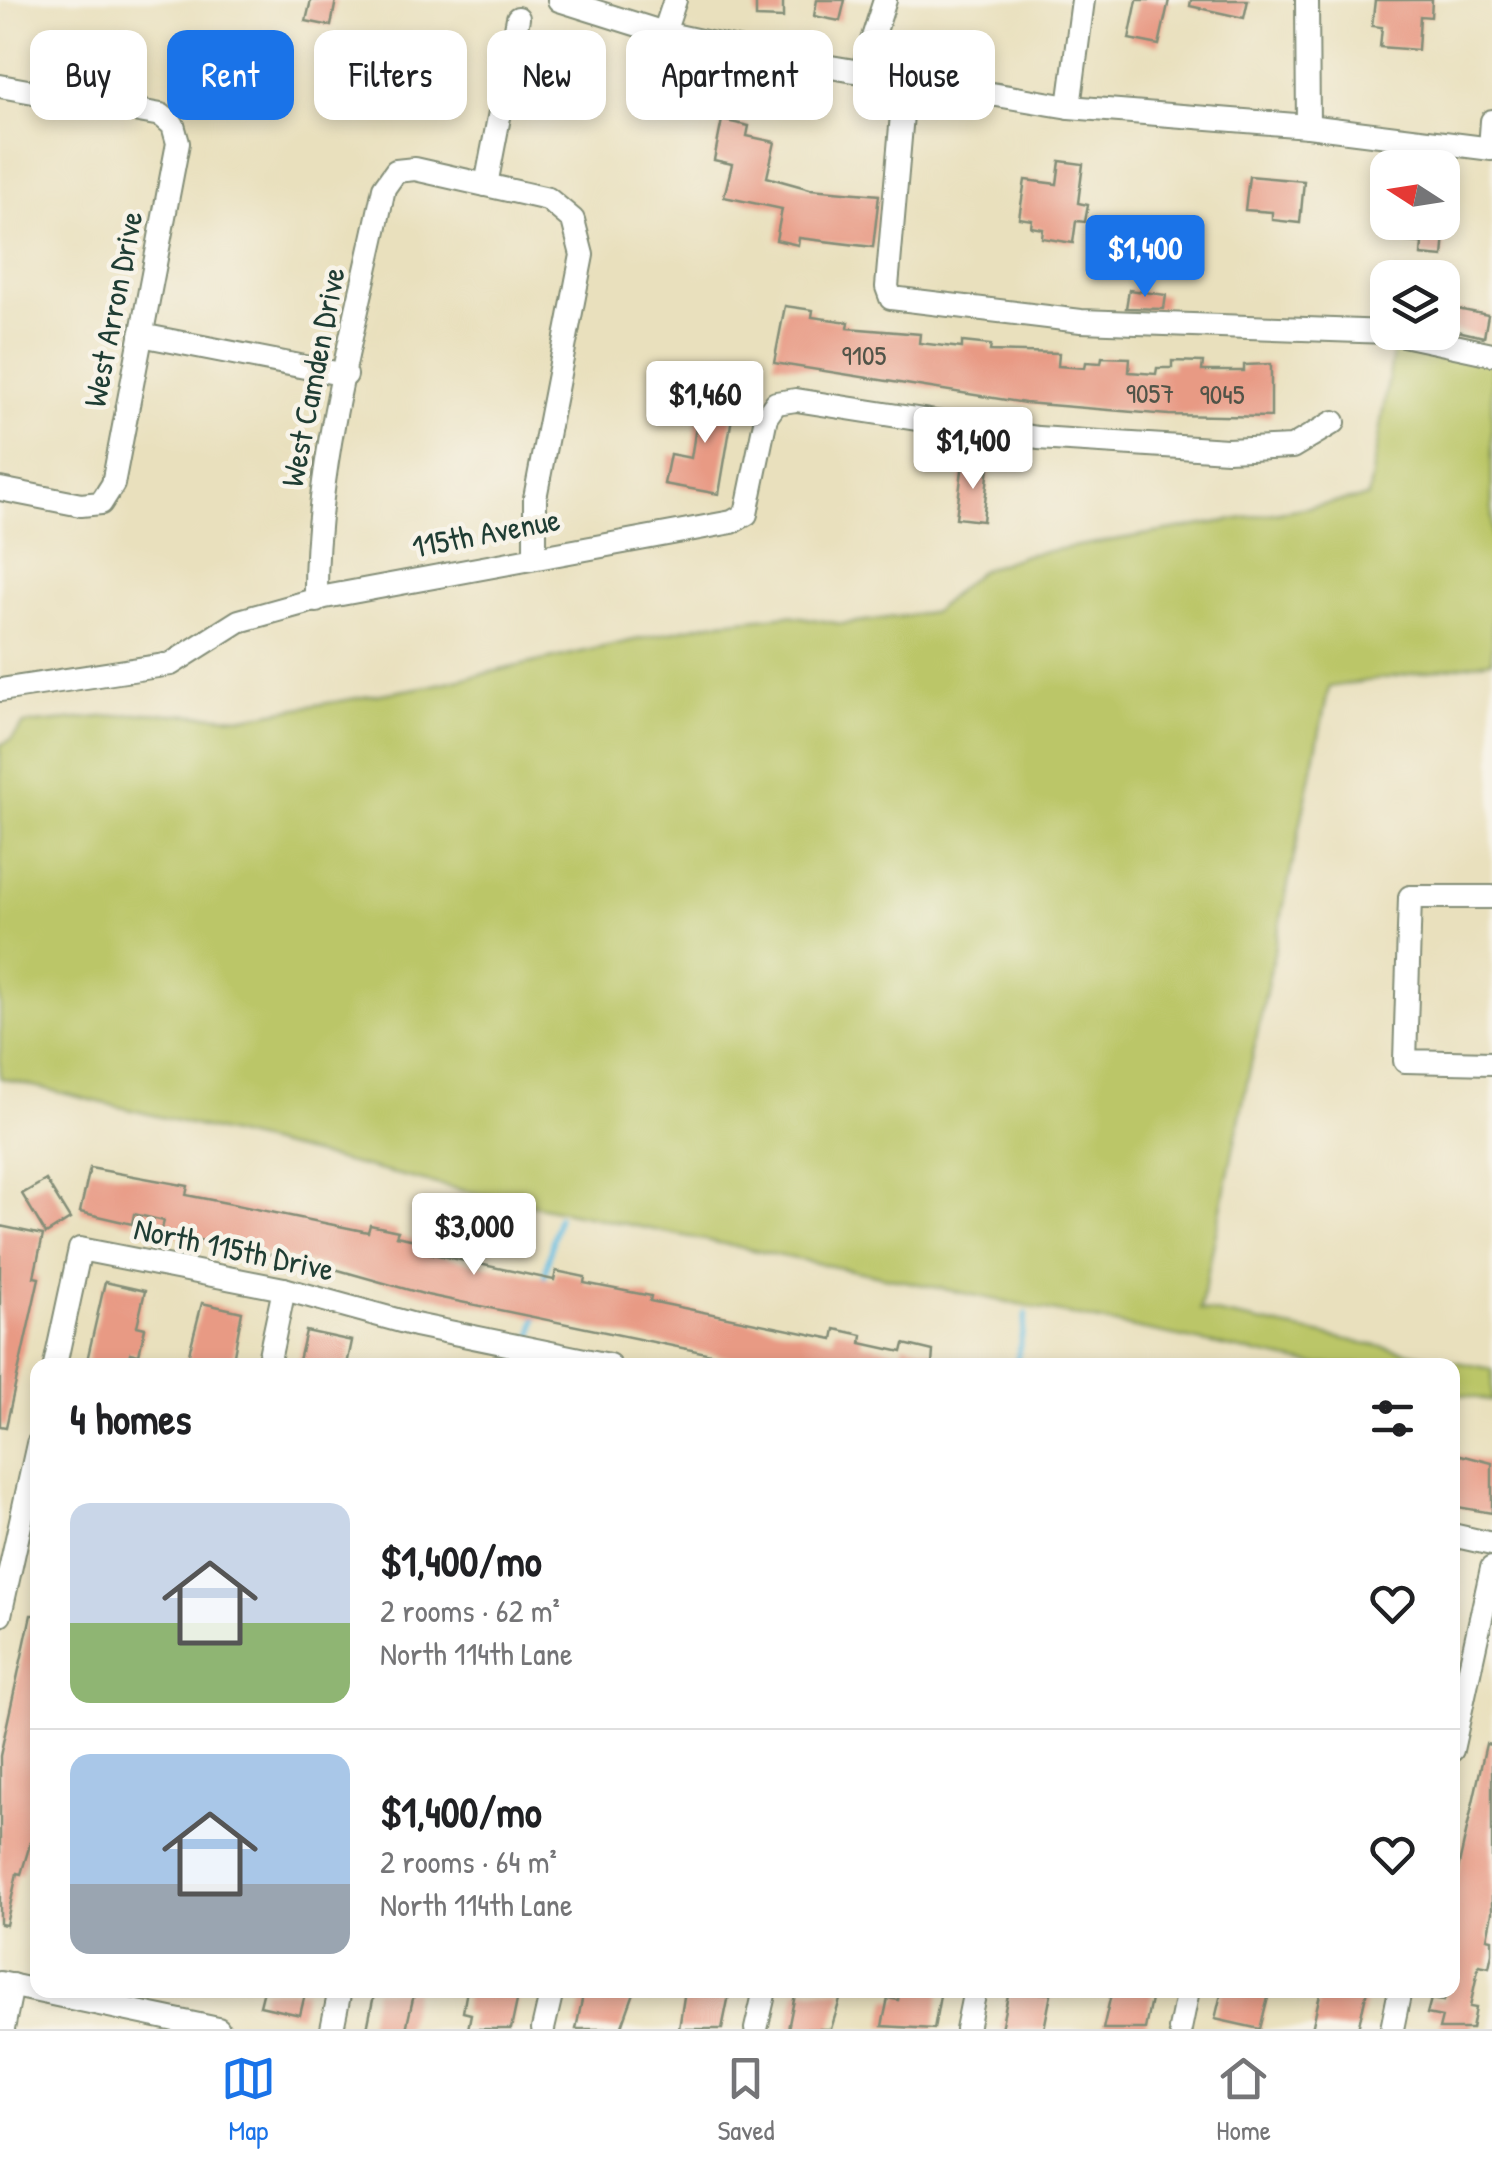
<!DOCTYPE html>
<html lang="en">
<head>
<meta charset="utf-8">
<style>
	body { margin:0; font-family:"Patrick Hand",sans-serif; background:#f6f6f6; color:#202124; height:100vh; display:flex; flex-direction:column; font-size:38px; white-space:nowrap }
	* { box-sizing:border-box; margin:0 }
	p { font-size:32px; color:#757577 }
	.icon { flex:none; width:55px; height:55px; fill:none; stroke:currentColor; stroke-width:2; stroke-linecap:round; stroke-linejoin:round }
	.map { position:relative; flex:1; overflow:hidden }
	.panel { position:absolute; left:30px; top:1358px; width:1430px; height:640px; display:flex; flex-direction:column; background:#fff; border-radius:20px; box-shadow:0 5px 15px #0003 }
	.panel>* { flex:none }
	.hud { position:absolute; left:30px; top:30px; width:1432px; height:90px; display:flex; gap:20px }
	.needle { width:65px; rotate:282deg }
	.tools { position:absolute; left:1370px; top:150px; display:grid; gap:20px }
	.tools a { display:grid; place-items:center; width:90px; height:90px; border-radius:20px; background:#fff; box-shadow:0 5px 15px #0003; font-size:50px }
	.price { position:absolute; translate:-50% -85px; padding:0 22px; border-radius:10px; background:#fff; color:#222; font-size:32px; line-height:65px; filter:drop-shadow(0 2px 5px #0008) }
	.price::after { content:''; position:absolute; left:50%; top:60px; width:30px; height:22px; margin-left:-15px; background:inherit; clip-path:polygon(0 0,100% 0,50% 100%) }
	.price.on { background:#1a73e8; color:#fff }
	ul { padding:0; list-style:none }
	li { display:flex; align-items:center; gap:30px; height:250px; padding:0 40px }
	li+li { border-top:2px solid #e0e0e0 }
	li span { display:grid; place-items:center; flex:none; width:280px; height:200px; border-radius:20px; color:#555 }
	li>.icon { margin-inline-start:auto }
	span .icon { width:120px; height:120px; fill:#fffc; stroke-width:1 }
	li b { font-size:42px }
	h2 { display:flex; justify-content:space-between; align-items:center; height:120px; padding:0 40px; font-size:42px }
	.pill { padding:0 35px; border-radius:20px; background:#fff; box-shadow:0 5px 15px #0003; font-size:35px; line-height:90px }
	.pill.on { background:#1a73e8; color:#fff }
	.menu { display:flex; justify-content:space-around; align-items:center; height:140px; border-top:2px solid #e0e0e0; background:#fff; font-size:28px; color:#757577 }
	.menu a { display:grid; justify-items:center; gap:5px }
	.menu .on { color:#1a73e8 }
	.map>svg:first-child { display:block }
	.green { fill:#bbc668; stroke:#6d824e; stroke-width:2.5 }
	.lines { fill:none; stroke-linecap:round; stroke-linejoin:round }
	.stream { stroke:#66bfe3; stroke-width:5 }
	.building { fill:#e89a84 }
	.minor-casing { stroke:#848e78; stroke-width:26 }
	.minor { stroke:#fff; stroke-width:22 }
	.labels { text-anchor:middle; stroke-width:9; stroke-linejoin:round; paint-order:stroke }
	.number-label { font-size:28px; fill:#515448 }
	.street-label { font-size:32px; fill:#1f3d34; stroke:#f7f3e8 }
</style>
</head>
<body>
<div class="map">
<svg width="1492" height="2029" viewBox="0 0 1492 2029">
	<rect width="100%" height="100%" fill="#f7f3e8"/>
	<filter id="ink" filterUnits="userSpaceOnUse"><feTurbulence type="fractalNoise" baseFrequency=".01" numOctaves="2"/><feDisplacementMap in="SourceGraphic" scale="20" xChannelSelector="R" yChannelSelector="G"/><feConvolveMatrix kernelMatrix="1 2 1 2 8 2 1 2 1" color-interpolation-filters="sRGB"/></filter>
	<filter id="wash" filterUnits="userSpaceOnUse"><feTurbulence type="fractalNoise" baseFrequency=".0048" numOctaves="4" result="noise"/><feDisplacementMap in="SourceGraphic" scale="40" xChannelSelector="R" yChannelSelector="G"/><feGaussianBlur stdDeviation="2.25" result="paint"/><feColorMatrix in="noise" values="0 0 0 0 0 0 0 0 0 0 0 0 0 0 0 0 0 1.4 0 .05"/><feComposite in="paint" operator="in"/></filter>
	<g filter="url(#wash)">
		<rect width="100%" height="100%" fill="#e9e0bd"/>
		<path class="green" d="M1395 342 1492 363V661L1329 687 1200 1310 1492 1369V1401L1453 1393 1452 1365H1315L469 1192 0 1078V745L11 740 24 724 145 713 244 717 429 686 711 623 789 615 842 624 933 612 979 571 1025 555 1368 497Z"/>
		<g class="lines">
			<g class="stream">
				<path d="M543 1283 558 1217"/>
				<path d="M531 1342 537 1313"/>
				<path d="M1016 1365 1026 1314"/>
			</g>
		</g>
		<g id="blocks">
			<g class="building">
				<path d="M311 0H336L331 26 306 21Z"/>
				<path d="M756 0H783V18L756 17Z"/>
				<path d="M817 0H845L840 21 814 16Z"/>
				<path d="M1137 0H1169L1159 45 1129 39Z"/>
				<path d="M1191 0H1248L1244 18 1190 6Z"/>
				<path d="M1375 0H1432L1431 17 1420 16 1418 50 1380 47 1382 27 1372 26Z"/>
				<path d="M722 120 749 126 747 136 775 142 767 177 810 189 879 195 873 247 799 238 798 245 776 240 782 209 724 197 732 164 714 160Z"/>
				<path d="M1060 161 1083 164 1078 203 1088 205 1085 222 1076 221 1073 243 1042 238 1043 229 1031 227 1032 220 1019 218 1025 180 1057 184Z"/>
				<path d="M1249 176 1304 181 1300 223 1272 220V212L1245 210Z"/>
				<path d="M1387 222H1446L1443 257 1421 255 1422 243 1385 240Z"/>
				<path d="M1129 290 1166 295 1164 309 1126 308Z"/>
				<path d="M785 306 813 310 812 317 849 322 848 328 920 334 919 343 962 348V342L991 345 990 351 1059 353 1058 366 1085 368 1086 362 1101 363 1102 357 1130 358 1129 372 1156 374 1157 368H1172V361L1203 362 1202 371H1244V365L1271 364V417L1169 415 1025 403 774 363Z"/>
				<path d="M1457 309 1488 315 1484 337 1453 330Z"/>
				<path d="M702 389 736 394 719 494 664 484 670 454 691 458Z"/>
				<path d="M963 462 989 466 983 521 956 518Z"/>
				<path d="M90 1168 188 1186 186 1195 227 1203 368 1232 370 1225 398 1231 396 1236 430 1243 428 1253 554 1280 556 1271 585 1277 584 1283 651 1296 650 1301 833 1339 835 1329 862 1335 861 1343 902 1352 904 1344 933 1351 932 1365H764L427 1295 324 1266 161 1232 164 1221 134 1214 132 1224 80 1212Z"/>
				<path d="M46 1180 70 1219 46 1234 22 1194Z"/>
				<path d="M0 1226 43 1235 34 1277 39 1278 6 1427 0 1426Z"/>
				<path d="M105 1282 145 1291 137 1326 145 1328 139 1355 130 1353 127 1365H86Z"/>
				<path d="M202 1303 242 1312 232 1365H186Z"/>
				<path d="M306 1331 352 1341 347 1365H298Z"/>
				<path d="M1457 1454 1492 1463V1513L1452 1506Z"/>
				<path d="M31 1615H38L37 1821 21 1874 17 1873 6 1925 0 1924V1756Z"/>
				<path d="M1486 1744 1492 1745V1913L1487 1938 1492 1939V1953L1489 1967 1479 1965 1470 2007 1476 2008 1472 2029H1439L1442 2017 1427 2014 1431 1999 1444 2001 1446 1990H1452L1454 1887Z"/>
				<path d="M264 1990H306L300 2015 260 2006Z"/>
				<path d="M375 1990H415L406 2029H367Z"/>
				<path d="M467 1990 518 1996 511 2029H468L471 2014 463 2012Z"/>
				<path d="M584 1990H635L621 2029H576Z"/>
				<path d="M685 1990H730L722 2029H679Z"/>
				<path d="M796 1990H843L831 2029H788Z"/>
				<path d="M900 1990H941L934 2029 882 2026 888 1998 898 2000Z"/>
				<path d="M1009 1990 1051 1994 1044 2029H1001Z"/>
				<path d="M1112 1990H1153L1145 2029H1103Z"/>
				<path d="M1222 1990H1270L1260 2029 1215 2019Z"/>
				<path d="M1321 1990H1367L1358 2029H1312Z"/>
			</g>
		</g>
	</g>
	<g filter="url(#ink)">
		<use href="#blocks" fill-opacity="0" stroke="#848e78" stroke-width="2.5"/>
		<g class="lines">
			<g class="minor-casing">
				<g id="minor">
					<path d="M559 0 664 33 783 59 1069 107 1308 126 1492 149"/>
					<path d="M1307 0 1308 126"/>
					<path d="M664 33 675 0"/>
					<path d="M862 72 885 0"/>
					<path d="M905 80 887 287 891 298 1081 321 1388 332"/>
					<path d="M0 86 161 115 173 125 178 143 113 484 101 503 81 505 0 489"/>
					<path d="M1069 107 1083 0"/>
					<path d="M1490 148 1492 121"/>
					<path d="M486 185 518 18"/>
					<path d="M1389 332 1492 354"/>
					<path d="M141 335 346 375"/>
					<path d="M316 601C314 465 357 320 384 188L396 171 415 169 548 199 573 220 582 255 535 498V556"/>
					<path d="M0 690 171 664 239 621 325 597 732 522 746 514 766 417 776 403 796 400 1038 438 1227 450 1292 447 1334 422"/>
					<path d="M1492 897H1410L1405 1061 1492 1063"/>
					<path d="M55 1365 80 1249 284 1289 415 1325 609 1365"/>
					<path d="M268 1365 284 1289"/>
					<path d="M1452 1535 1492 1544"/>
					<path d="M0 1615 38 1444"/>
					<path d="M1452 1750 1492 1568"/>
					<path d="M0 1983 218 2029"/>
					<path d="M3 2029 12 1985"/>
					<path d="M332 2029 340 1990"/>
					<path d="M543 2029 552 1990"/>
					<path d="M756 2029 765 1990"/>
					<path d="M967 2029 975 1990"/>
					<path d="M1180 2029 1188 1990"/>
					<path d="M1392 2029 1400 1990"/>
				</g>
			</g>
			<use href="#minor" class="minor"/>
		</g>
	</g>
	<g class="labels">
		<g class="number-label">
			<text x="864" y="365">9105</text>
			<text x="1150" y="403">9057</text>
			<text x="1222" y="404">9045</text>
		</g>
		<g class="street-label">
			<text transform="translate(113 309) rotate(-79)" y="11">West Arron Drive</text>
			<text transform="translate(313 377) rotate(-79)" y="11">West Camden Drive</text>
			<text transform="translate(486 533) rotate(-11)" y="11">115th Avenue</text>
			<text transform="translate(234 1249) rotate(12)" y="11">North 115th Drive</text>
		</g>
	</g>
</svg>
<div class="tools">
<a><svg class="needle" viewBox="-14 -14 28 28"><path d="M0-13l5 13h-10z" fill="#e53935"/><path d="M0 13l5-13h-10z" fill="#757577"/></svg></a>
<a><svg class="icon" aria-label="layers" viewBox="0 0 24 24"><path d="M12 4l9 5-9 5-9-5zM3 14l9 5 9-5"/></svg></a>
</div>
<b class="price on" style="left:1145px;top:300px">$1,400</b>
<b class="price" style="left:705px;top:446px">$1,460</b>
<b class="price" style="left:973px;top:492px">$1,400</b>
<b class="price" style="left:474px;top:1278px">$3,000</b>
<div class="hud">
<a class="pill">Buy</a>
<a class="pill on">Rent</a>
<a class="pill">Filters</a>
<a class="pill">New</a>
<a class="pill">Apartment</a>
<a class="pill">House</a>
</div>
<section class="panel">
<h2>4 homes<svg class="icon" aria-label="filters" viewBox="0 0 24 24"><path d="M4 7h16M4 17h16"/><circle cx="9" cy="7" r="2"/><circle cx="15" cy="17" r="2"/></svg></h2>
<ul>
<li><span style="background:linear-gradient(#c9d6e8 60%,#8fb573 0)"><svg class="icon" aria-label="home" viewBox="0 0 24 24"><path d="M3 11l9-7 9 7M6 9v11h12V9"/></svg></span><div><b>$1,400/mo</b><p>2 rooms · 62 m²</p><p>North 114th Lane</p></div><svg class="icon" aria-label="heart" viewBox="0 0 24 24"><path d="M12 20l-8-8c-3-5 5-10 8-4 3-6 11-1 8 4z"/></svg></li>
<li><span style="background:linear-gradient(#a9c7e8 65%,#9aa5b1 0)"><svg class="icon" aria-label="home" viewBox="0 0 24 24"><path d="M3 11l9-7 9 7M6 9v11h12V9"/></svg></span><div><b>$1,400/mo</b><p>2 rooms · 64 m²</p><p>North 114th Lane</p></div><svg class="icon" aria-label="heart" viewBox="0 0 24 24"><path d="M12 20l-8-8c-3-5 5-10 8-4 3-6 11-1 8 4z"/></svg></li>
</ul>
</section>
</div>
<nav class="menu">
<a class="on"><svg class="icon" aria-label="map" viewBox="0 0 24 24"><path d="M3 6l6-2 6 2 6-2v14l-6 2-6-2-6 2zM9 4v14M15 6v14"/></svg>Map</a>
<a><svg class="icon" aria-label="saved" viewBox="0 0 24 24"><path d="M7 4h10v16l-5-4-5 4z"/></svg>Saved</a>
<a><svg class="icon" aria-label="home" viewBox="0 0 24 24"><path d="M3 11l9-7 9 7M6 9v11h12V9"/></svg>Home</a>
</nav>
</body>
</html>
